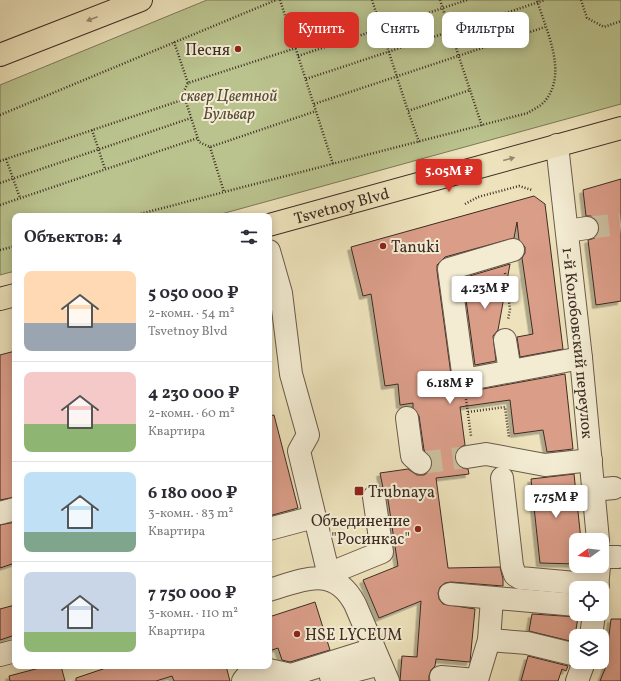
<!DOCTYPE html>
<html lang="ru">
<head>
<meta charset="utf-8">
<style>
	body { margin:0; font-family:Vollkorn,serif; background:#f2f2f3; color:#2b2b33; height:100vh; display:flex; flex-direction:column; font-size:15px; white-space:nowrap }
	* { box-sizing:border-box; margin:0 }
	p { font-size:13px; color:#7c7c81 }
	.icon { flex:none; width:22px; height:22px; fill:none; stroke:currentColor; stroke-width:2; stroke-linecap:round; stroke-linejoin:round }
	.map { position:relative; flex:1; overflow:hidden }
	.panel { position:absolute; left:12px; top:213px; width:260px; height:456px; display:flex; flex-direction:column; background:#fff; border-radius:8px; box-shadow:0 2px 10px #0003 }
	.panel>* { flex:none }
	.guide { position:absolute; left:284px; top:12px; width:277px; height:36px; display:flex; gap:8px }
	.needle { width:26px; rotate:255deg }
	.controls { position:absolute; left:569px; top:533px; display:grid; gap:8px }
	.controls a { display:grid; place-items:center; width:40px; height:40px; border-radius:8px; background:#fff; box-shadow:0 2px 10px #0003; font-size:20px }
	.price { position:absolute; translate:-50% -34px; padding:0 9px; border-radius:4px; background:#fff; color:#222; font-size:13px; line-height:26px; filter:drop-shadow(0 1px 2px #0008) }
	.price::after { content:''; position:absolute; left:50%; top:24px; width:12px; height:9px; margin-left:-6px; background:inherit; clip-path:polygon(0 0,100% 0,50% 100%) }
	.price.active { background:#d93025; color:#fff }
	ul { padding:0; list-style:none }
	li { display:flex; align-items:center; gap:12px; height:100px; padding:0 12px }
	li+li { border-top:1px solid #e1e1e2 }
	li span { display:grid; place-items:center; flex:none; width:112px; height:80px; border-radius:8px; color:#555 }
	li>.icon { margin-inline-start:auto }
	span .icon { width:48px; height:48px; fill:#fffc; stroke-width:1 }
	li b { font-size:17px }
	h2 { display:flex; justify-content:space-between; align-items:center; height:48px; padding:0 12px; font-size:17px }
	.pill { padding:0 14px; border-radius:8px; background:#fff; box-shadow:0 2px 10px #0003; font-size:14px; line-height:36px }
	.pill.active { background:#d93025; color:#fff }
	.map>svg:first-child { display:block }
	.green { fill:#bac38e; stroke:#7c7859 }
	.building { fill:#da9d88; stroke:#3e2c24; filter:url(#shadow) }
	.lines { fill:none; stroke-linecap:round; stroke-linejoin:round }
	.minor-tunnel { stroke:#cabe9d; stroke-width:22; stroke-dasharray:22 11; stroke-linecap:butt }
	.minor-casing { stroke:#6a5a4a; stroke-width:24 }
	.major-casing { stroke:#3e2c24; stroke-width:24 }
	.path { stroke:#3e2c24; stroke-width:2.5; stroke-dasharray:1 2; stroke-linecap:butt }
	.minor { stroke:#f3ecd3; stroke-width:22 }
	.major { stroke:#ede2bb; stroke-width:22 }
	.oneway { fill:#968770 }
	.poi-dot { fill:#8f2418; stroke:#f3ecd3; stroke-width:1.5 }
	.labels { text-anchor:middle; stroke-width:4; stroke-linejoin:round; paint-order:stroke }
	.poi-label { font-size:16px; fill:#3e2c24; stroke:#f3ecd3; text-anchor:start }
	.park-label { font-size:16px; font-style:italic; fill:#574a39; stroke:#f3ecd3 }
	.street-label { font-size:16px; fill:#3e2c24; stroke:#f3ecd3 }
</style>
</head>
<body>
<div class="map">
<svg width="621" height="681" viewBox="0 0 621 681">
	<defs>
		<filter id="shadow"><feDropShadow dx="-3.5" dy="3.5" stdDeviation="0" flood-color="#0004"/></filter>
	</defs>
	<rect width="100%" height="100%" fill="#ede2bb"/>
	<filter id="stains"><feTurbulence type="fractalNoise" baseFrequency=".005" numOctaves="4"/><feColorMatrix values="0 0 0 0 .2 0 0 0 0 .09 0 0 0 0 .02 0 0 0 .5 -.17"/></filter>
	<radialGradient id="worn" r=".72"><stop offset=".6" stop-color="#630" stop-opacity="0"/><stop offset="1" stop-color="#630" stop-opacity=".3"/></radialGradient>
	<path class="green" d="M207 0H621V104L214 216H15V271L0 275V85Z"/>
	<g class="building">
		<path d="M621 179V301L596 305 588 240 595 238 599 232V227L596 220 591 216H586L583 190Z"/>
		<path d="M534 196 545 204 563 349 520 357 517 337 533 334 522 258 525 253V247L519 240 517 222 514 238 445 257 437 265V271L452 382 455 388 460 392H466L565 374 573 449 547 452 543 430 514 434 510 400 460 407 465 445 459 448 456 452 455 459 458 465 462 468 468 469 469 474 436 478 448 568 500 567 503 579V586L451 582 445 583 440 587 438 593 439 599 443 604 475 609 470 662 436 659 435 666 431 670 429 676V681H400L402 656 417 657 421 601 379 618 363 580 398 566 387 493H385L383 488 380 473 408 469 417 475H424L430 471 432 466V459L424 450 419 416 413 408V403L400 405 398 384 385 386 371 294 363 296 351 247Z"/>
		<path d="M510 264 498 330 493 336 496 361 475 365 463 278Z"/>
		<path d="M15 351V497L0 500V355Z"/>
		<path d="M274 415 298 508 269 516V416Z"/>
		<path d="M574 474 581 540H576V564L540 563 531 479Z"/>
		<path d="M15 522V563L0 568V525Z"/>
		<path d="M315 602 330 650 290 662 282 660 278 648 269 651V617Z"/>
		<path d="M15 605V635L0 640V609Z"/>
		<path d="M532 614 578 617 574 642 529 631Z"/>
		<path d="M611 619H621V681H600L605 669Z"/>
		<path d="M528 656 568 666 566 671 562 669 558 681H521Z"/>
		<path d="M47 666H61L65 681H10L9 676Z"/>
		<path d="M112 666H226L230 681H174L172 676 156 681H76V678Z"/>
	</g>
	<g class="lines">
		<g class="minor-tunnel">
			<path d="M587 228 621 224"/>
			<path d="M420 463 467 457"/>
		</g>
		<g class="minor-casing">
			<g id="minor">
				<path id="s1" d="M557 145 581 358 598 540"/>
				<path d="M567 231 587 228"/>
				<path d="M513 250 449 269 464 380 581 358"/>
				<path d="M269 251 281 293 291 374 308 435 299 451 330 580"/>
				<path d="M505 340 510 371"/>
				<path d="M407 418 412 456 420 463"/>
				<path d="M467 457 486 454 545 465 591 460"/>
				<path d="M502 478 512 566 515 575 520 578 598 585"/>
				<path d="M593 490 614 488"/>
				<path d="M0 513 15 509"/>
				<path d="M269 529 314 517"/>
				<path d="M602 557H618"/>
				<path d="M328 574 382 552 374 497"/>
				<path d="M597 588 599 566"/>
				<path d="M269 590C303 580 334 564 355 604L388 681"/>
				<path d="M450 594 576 605"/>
				<path d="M591 636 594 614"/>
				<path d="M489 640 527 643 576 655"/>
				<path d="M0 655 15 651"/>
				<path d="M331 677 380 664"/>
				<path d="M441 677 477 680 489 640 492 598"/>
				<path d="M243 681 246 677 269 670 291 675 374 649"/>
				<path d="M577 681 584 662"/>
			</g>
		</g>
		<g class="major-casing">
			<g id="major">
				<path d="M0 55 141 0"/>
				<path id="s2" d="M269 225 621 128"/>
				<path d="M0 299 15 295"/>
			</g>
		</g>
		<g class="path">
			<path d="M280 0 333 164"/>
			<path d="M372 0 408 111"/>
			<path d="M440 0 470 90"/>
			<path d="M581 0 587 18 604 27 621 21"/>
			<path d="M174 42 188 83"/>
			<path d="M296 48 188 83 183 93 185 99 199 142 210 147 316 111"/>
			<path d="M298 56 467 0"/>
			<path d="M306 79 545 0"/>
			<path d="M314 104 545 27"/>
			<path d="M0 115 276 0"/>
			<path d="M92 130 105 169"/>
			<path d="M419 142 408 111 470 90 482 126"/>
			<path d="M210 147 224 192"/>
			<path d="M6 159 20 198"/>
			<path d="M0 161 185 99"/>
			<path d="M0 183 191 118"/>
			<path d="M465 204 478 197 519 186 532 190"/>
			<path d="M0 205 198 138"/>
			<path d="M132 216 528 113C533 109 540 107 544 102 569 74 546 31 537 0"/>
			<path d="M0 250 15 246"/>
			<path d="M505 273 510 309 508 320"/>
			<path d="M466 399 471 436"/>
			<path d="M468 412 505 407 509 438"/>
		</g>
		<use href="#minor" class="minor"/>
		<use href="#major" class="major"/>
	</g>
	<defs><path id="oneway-solid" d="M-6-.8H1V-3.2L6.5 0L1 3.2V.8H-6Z"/></defs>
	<g class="oneway">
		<use href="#oneway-solid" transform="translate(92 19) rotate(159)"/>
		<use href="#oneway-solid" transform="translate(509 159) rotate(-15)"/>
	</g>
	<g class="poi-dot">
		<circle cx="238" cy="49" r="4"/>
		<circle cx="383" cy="246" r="4"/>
		<rect x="354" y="486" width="10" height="10" rx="2"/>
		<circle cx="418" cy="529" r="4"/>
		<circle cx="297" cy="634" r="4"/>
	</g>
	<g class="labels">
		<g class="poi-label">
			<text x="230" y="55" text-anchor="end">Песня</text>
			<text x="391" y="252">Tanuki</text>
			<text x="368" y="497">Trubnaya</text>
			<text x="410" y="526" text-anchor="end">Объединение<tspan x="410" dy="18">"Росинкас"</tspan></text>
			<text x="305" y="640">HSE LYCEUM</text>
		</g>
		<g class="park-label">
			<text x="229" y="101">сквер Цветной<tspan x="229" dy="18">Бульвар</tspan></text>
		</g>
		<g class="street-label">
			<text dy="6" stroke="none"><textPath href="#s2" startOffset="75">Tsvetnoy Blvd</textPath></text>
			<text dy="6" stroke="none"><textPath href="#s1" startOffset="199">1-й Колобовский переулок</textPath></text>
		</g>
	</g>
	<rect width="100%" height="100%" filter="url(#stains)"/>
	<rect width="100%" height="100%" fill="url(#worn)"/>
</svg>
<div class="controls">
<a><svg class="needle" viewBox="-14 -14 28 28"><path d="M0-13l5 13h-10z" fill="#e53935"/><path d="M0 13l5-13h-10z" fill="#7c7c81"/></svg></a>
<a><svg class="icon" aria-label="locate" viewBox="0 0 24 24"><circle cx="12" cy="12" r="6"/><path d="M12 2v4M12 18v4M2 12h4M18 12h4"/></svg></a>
<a><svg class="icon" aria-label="layers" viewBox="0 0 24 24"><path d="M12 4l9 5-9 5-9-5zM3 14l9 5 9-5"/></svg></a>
</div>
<b class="price active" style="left:449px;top:193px">5.05M ₽</b>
<b class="price" style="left:485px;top:310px">4.23M ₽</b>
<b class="price" style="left:450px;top:405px">6.18M ₽</b>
<b class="price" style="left:556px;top:519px">7.75M ₽</b>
<div class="guide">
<a class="pill active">Купить</a>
<a class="pill">Снять</a>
<a class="pill">Фильтры</a>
</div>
<section class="panel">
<h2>Объектов: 4<svg class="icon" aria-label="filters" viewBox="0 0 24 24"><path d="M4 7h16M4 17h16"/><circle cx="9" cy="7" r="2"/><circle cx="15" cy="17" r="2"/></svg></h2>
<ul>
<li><span style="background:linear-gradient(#ffd9b3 65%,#9aa5b1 0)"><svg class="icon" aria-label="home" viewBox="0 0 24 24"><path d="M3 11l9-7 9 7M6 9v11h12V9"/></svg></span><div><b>5 050 000 ₽</b><p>2-комн. · 54 m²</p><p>Tsvetnoy Blvd</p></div></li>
<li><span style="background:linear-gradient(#f6c9c9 65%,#8fb573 0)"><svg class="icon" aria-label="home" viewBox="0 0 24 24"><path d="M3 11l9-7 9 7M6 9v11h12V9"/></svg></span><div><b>4 230 000 ₽</b><p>2-комн. · 60 m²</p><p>Квартира</p></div></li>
<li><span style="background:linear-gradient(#bfe0f5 75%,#7fa58c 0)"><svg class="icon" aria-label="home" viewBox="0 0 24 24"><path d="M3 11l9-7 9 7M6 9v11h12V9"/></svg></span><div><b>6 180 000 ₽</b><p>3-комн. · 83 m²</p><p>Квартира</p></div></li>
<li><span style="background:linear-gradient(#c9d6e8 75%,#8fb573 0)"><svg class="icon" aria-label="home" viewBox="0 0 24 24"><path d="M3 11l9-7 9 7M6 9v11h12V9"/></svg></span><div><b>7 750 000 ₽</b><p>3-комн. · 110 m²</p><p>Квартира</p></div></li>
</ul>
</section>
</div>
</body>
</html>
